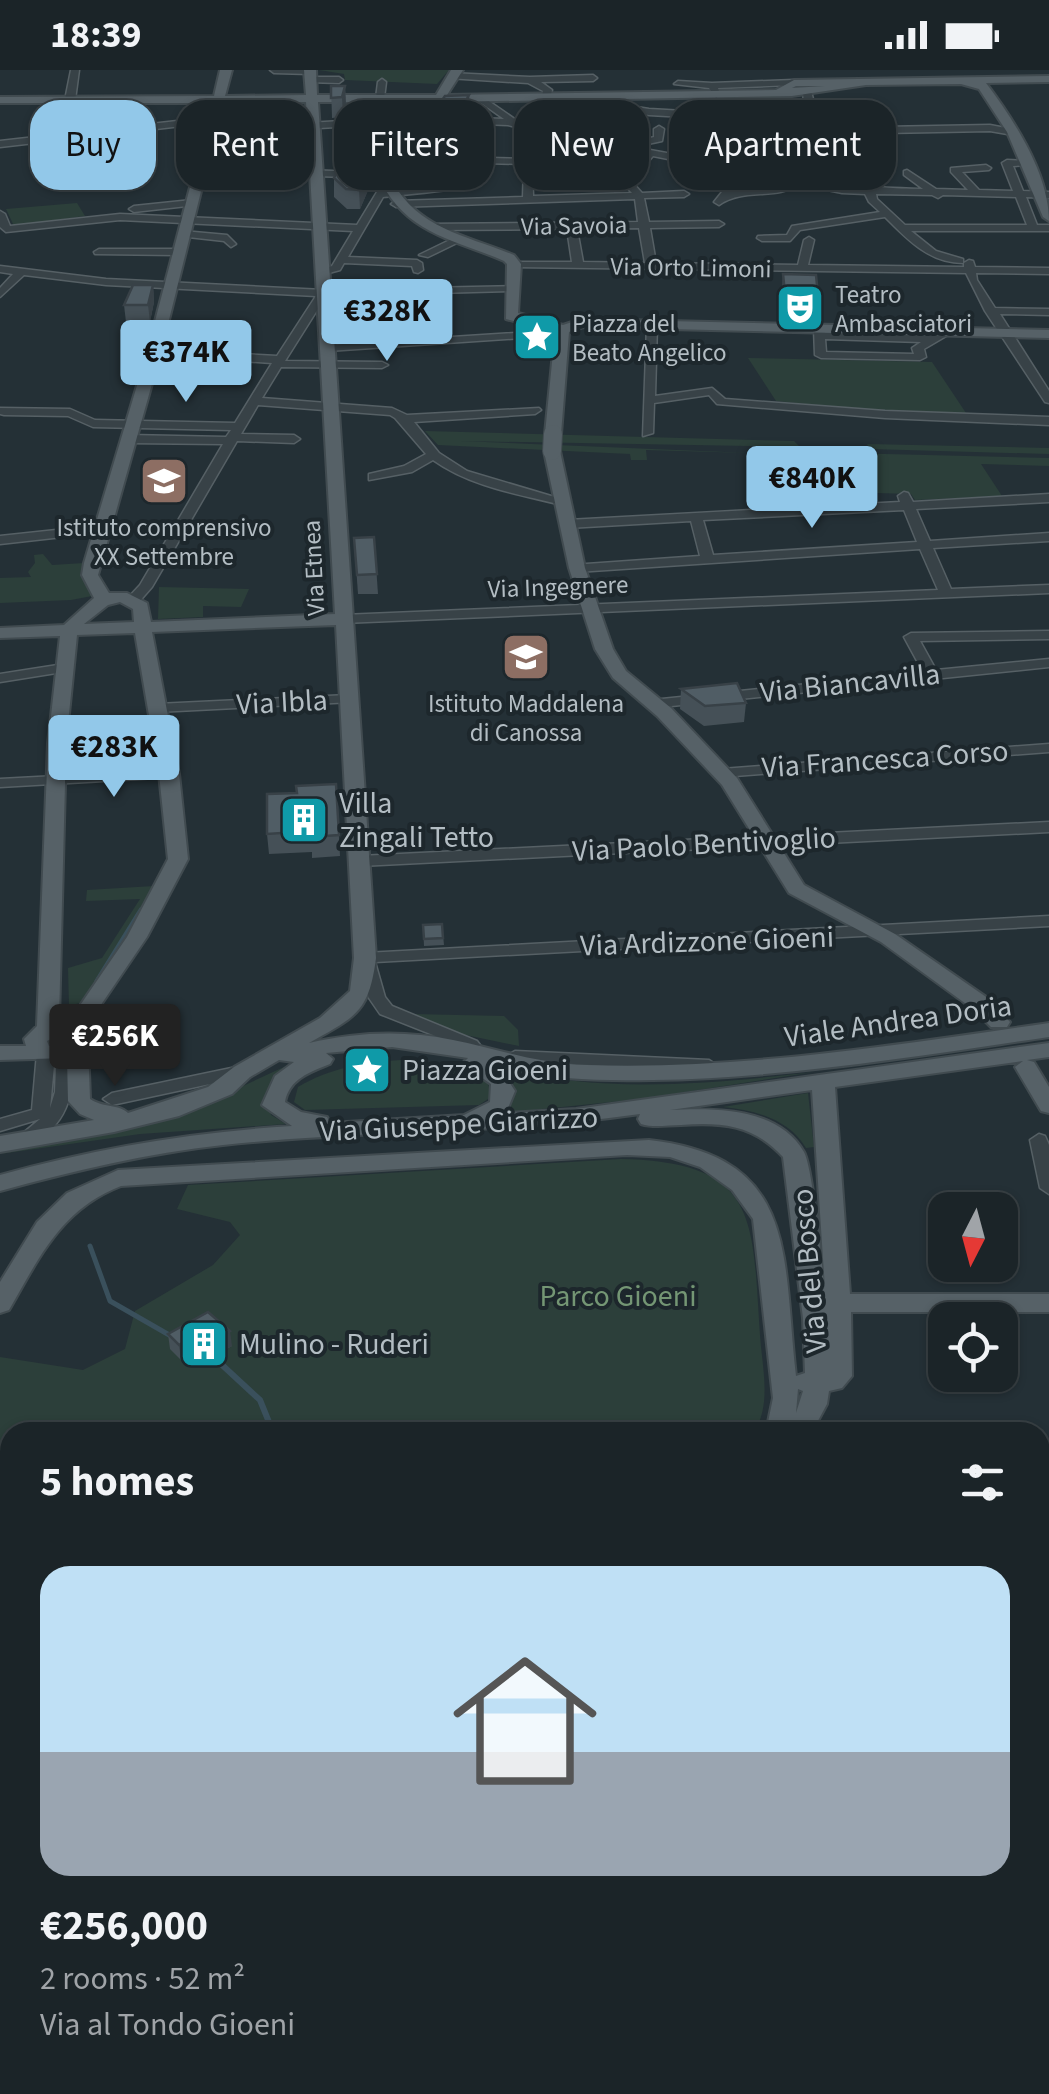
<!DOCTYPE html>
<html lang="en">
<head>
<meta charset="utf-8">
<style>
	body { margin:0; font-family:"Source Sans 3",sans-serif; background:#283034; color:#f1f3f6; height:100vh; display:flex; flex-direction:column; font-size:38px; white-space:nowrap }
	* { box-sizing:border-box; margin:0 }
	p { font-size:32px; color:#a0a4a8 }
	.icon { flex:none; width:55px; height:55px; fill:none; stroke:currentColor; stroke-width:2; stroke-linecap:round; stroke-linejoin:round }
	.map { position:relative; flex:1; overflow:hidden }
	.sheet { position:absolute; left:0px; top:1352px; width:1050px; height:672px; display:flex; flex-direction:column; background:#1b2428; border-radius:30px 30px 0 0; box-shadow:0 2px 8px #0004,0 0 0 2px #394145 }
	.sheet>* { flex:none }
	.top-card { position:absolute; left:30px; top:30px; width:990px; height:90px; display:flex; gap:20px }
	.needle { width:65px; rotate:186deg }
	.buttons { position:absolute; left:928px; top:1122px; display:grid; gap:20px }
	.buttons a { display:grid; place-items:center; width:90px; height:90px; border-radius:20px; background:#1b2428; box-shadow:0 2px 8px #0004,0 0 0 2px #394145; font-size:50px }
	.price { position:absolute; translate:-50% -85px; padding:0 22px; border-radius:10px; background:#92c8e9; color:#111; font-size:32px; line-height:65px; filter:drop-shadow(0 2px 5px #0008) }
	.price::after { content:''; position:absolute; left:50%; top:60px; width:30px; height:22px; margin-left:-15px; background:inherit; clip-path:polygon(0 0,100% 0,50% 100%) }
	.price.on { background:#222; color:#fff }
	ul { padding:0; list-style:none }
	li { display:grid; align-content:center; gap:20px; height:530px; padding:0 40px }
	li span { display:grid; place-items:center; height:310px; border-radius:30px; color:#555 }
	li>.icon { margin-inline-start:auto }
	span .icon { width:180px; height:180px; fill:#fffc; stroke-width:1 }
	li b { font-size:42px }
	h2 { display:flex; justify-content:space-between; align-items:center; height:120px; padding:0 40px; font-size:42px }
	.tag { padding:0 35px; border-radius:30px; background:#1b2428; box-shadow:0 2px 8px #0004,0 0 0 2px #394145; font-size:35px; line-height:90px }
	.tag.on { background:#92c8e9; color:#111 }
	.status { display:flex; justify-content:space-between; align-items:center; height:70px; padding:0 50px; background:#1b2428; direction:ltr }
	.status svg { height:28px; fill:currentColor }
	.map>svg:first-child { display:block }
	.green { fill:#2c3f3a }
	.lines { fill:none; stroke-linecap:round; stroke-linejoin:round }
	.stream-far1 { stroke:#3a505c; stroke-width:5 }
	.stream { stroke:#3a505c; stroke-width:6 }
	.minor-casing { stroke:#566065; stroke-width:3 }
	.major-casing { stroke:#414b50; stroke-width:4 }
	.minor { fill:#384247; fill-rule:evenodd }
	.major { fill:#566167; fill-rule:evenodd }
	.major-bridge-casing { stroke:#414b50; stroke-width:20; stroke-linecap:butt }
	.major-bridge { stroke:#566167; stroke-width:18 }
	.wall { fill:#455057 }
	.shaded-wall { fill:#384147 }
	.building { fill:#505d65; stroke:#384147; stroke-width:2.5 }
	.labels { text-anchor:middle; stroke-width:8; stroke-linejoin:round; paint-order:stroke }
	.far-street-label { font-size:25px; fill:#b3bdc3; stroke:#1d272c }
	.far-poi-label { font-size:25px; fill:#b3bdc3; stroke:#1d272c; text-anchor:start }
	.street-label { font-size:30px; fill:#b3bdc3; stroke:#1d272c }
	.poi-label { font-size:30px; fill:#b3bdc3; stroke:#1d272c; text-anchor:start }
	.park-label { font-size:30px; fill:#749674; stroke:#1d272c }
</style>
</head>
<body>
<div class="status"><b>18:39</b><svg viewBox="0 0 49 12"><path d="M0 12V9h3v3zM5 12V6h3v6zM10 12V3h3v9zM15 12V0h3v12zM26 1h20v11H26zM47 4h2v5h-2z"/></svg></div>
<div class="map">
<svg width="1049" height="2024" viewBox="0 0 1049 2024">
	<rect width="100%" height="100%" fill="#243036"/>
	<g class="green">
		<path d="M319 0H449L437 14 345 10 344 4Z"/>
		<path d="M77 133 85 146 14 156 6 139Z"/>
		<path d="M748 288 932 292 968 346 905 344 776 331Z"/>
		<path d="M425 361 794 371 800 377 460 371 749 383 646 380 647 390H631L630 384 438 375Z"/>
		<path d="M867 374 1049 378V384L870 379Z"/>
		<path d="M804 382 1049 388V396L981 394 1002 426 915 430 911 424 843 422Z"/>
		<path d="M43 484 52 495 84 493 80 504 92 526 71 530 0 533V508L31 507 28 502 35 493 34 485Z"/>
		<path d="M159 517 249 519 241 537 203 536V547L158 549Z"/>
		<path d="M154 816 83 932 69 936 68 898 102 888 140 829 86 831 87 820Z"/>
		<path d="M412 944 504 946 518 960 519 976 461 964Z"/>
		<path d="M401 990 465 998 488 1013 491 1027 479 1035 305 1040 294 1032 298 1017C330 998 364 992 401 990Z"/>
		<path d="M297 991 278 1006 266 1026 271 1045 286 1054 140 1064 0 1084 178 1046Z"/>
		<path d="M493 993C586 1027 717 1013 814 1002L641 1029 503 1043 513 1023V1014Z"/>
		<path d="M808 1023 814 1077 806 1078C789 1049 754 1040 723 1037Z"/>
		<path d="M621 1089C760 1092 752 1149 760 1265 762 1297 772 1334 754 1362H10V2015H76L67 2024H0V1287L83 1300 125 1279 135 1241 213 1195 240 1165 230 1152 177 1139 188 1115Z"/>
		<path d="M653 2015H938L941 2024H671Z"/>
	</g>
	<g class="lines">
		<g class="stream-far1">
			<path d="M97 911 141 840"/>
			<path d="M90 1176 110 1231 171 1266"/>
			<path d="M214 1287 224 1296"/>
		</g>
		<g class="stream">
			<path d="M221 1294 260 1330 273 1362"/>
			<path d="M0 1769 10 1758"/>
		</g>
		<g class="minor-casing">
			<g id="minor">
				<path d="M71 0H79L75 30 70 33 65 30Z"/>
				<path d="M270 0H314V1L310 4 274 3Z"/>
				<path d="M451 3 530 7 593 5 597 8 593 11 541 12 552 20 550 28 546 31 542 28 543 21 528 13 448 8Z"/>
				<path d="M311 7H339L343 10 339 13 308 12Z"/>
				<path d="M382 9 386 12 384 28 380 31 376 28 378 12Z"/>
				<path d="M794 10 797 15 718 18 720 25 716 28 709 18 674 14 678 11 712 13Z"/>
				<path d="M807 18 811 21 814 33 828 58 990 55 1016 60 1018 62 1013 65 990 61 831 64C864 121 857 117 923 119L904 105V101L907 100 936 119 968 120 951 102V98L986 95 991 98 989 100 962 102 979 120 1013 121 1002 93 1007 90 1030 91V95L1013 96 1023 121 1049 122V128L1026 127 1037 155H1049V161H911L936 181 963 189V193C929 193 907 169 885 147L800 160 790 171H762L757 168 758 166 787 165 792 156 880 142 869 132 865 124 842 123 798 114C779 131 743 117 719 135L714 132 722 122 785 115 788 113 653 86 631 111 642 123 684 121 689 124 684 127 644 128 649 152 719 151 724 154 719 157 650 158 656 193 798 195 804 170 809 167 814 170 808 195 964 197V193L969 190 973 191 975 197 1049 198V204L976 203 977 210 995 238 1049 239V245L1000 244 1049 321V333L1045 332 985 241 966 203 514 197 509 194 510 192H572L567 159 429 160 424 157 429 154 638 152 635 129 396 137 391 134 396 131 523 127 524 94 408 91 406 89 411 86 532 89 533 126 632 123 621 111 644 85 547 66 508 55 427 52 283 60 274 99 393 103 395 105 390 108 200 103 195 100 200 97 265 99 274 61 211 64 208 63V59L424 46 504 49 477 30 480 25 519 52 592 69C602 60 613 51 626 59L624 61 610 63 601 71 683 86 712 72H765L784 67 789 70 787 72C753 81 725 72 693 88L842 117H857L847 109 819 61 777 62 772 59 777 56 817 55 804 33 803 21ZM876 124 932 125 938 128 943 125 1016 127 1027 155H905L877 129ZM639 158 645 193 583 192 577 159Z"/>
				<path d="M561 25 649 39 702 42 707 45 702 48 649 45 558 30Z"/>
				<path d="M248 43 251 44V48L0 77V71Z"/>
				<path d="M659 56 664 59 662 71 634 77 629 74 654 67V59Z"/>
				<path d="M474 110 477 111V115C446 122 414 123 383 127L348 187 417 190 422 193 423 200 418 203 414 202 412 196 344 193 340 200 318 206V202L332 196 353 161 120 150 6 162 0 157V141L5 144 10 156 120 144 357 155 377 122 387 118H432Z"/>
				<path d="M192 130 196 131V135L134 142 129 139 134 136Z"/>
				<path d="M183 161 227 165 236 174 231 177 224 171 179 166 178 164Z"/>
				<path d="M454 168 463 170 428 187 419 185Z"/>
				<path d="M99 179H177L182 182 177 185 95 184 94 182Z"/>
				<path d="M0 196 106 209 323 220 517 216V220L513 221 326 226 285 291 382 292 388 295 382 298 281 297 262 328 392 338 407 345 539 338 541 340 535 344 414 352 439 383 467 401 568 431 562 435C518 424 471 417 433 390L412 402 369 410V404L404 396 426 384 395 348 390 345 258 335 241 364 294 365 300 369 294 373 237 371 152 517 138 533H128L126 530 140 515 223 374 128 373 122 369 128 365 226 367 231 360 93 357 68 346 4 345 0 344V338L70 339 95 350 235 353 272 293 154 285 148 282 154 279 277 286 316 226 106 215 24 205 0 227V218L13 204 0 202Z"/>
				<path d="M652 252 657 255 655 326 712 318 725 329 885 341 1049 347V355L885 348 717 334 709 325 654 333 653 363 643 366 647 255Z"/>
				<path d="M819 256 823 257 825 263 931 266 947 259 953 262 924 279 926 287 920 290 821 288 815 285 814 259ZM825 269 921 272 912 278 914 284 826 282Z"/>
				<path d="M562 260 566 261V265L328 281 322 278 328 275Z"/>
				<path d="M904 422 908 423 913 432 1049 424V432L916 439 930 471 1049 463V471L933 478 951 519 1049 515V523L343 553 336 549 343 545 938 520 920 479 577 502 570 498 572 495 700 486 691 451 568 458 562 454 568 450 900 432 898 426ZM904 440 917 472 713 485 703 450Z"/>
				<path d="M103 455 107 456V462L0 474V466Z"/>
				<path d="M1049 561V569L920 571 936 600 1049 589V597L652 638 645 634 652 630 923 602 904 567 911 563Z"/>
				<path d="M64 594 71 598 69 601 0 612V604Z"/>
				<path d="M348 625 355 629 353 632 157 642 150 638 157 634Z"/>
				<path d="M1049 674V682L722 707 715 703 722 699Z"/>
				<path d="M169 700 176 704 174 707 0 717V709Z"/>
				<path d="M1049 752V762L360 796 352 791 360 786Z"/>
				<path d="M1049 846V856L375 892 385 927 392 936 477 971 480 975 471 980 380 944 369 928 357 888 365 883Z"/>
				<path d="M46 978 58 981 74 995C73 1031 62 1062 25 1075L16 1069 40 1049 0 1061V1049L32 1040 37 983ZM54 995 56 997 55 1022 50 1038Z"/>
				<path d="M515 981 709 990 718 996 709 1002 509 990 506 986Z"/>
				<path d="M241 996 250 1002 247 1006 112 1035 103 1029 112 1023Z"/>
				<path d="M1039 1064 1045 1066 1049 1075V1124L1040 1118 1030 1070Z"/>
				<path d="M100 2015H126L125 2024H99Z"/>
				<path d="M509 2015H541L537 2024H505Z"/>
				<path d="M606 2015H646L650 2024H610Z"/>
			</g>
		</g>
		<g class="major-casing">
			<g id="major">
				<path d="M220 0H232L225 26 306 25 304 0H316L317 25H436L451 0H463L447 25 776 20 794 10 1049 6V12L986 13C1014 50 1049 104 1049 151L1043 147 1007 62 979 19 961 14 866 15 792 26 443 32 393 112C418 159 468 166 514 185L521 194 518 243 563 255 581 249 1049 260V268L583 257 569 262 561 364 553 369 545 364 555 262 506 249 507 194 504 191C454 169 409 165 381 112L431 32H318L376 888C369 943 355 947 309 973 356 962 405 960 453 970 498 979 539 994 587 995 742 1000 896 975 1049 953V967C918 986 786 1008 653 1010 602 1011 550 1010 500 998L515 1021 506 1043 576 1039 1049 973V987L1027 990 1034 992 1049 1017V1043L1041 1041 1015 997 1023 991 835 1017 850 1224H1049V1242H851L852 1306 842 1318 829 1321 827 1334 812 1362H766L773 1328 753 1149 732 1120 700 1097 670 1087 627 1085 121 1116C61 1139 39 1188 9 1240L0 1243V1212L37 1152 67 1123 118 1100 649 1070C800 1087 782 1187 796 1306L805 1303 803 1248 783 1087C754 1055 722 1052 681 1055 667 1055 654 1058 641 1054L638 1049 640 1044C502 1064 362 1060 223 1075 148 1083 73 1101 0 1121V1105C96 1078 193 1062 292 1056L262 1035 275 1006 294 992 279 990 250 1007 232 1024 179 1046 114 1062 0 1082V1066L94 1050 80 1044 68 1031 67 988 0 990V976H26L24 969 37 956 48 673 60 566 0 568V558L64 555 94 528 82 505 84 493 147 282 212 33H0V27L214 26ZM796 16H825L792 18ZM306 32 335 544 151 552 147 533 127 523H109L98 505 161 282 223 33ZM120 532 133 539 134 552 84 554 108 535ZM336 555 354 888 350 921 320 948 234 997 208 1017 128 1043C119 1034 103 1038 90 1029L88 974 92 948 147 867 188 789 179 704 152 562ZM135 563 159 704 168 789 127 867 70 950H59L66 673 77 565ZM63 963 69 968 66 973 49 976 47 971ZM392 977 468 988 462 994 491 1014 490 1032 464 1045 330 1053 327 1047 301 1042 285 1032C289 1009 310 1002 330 994L333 989 326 983ZM812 1020 825 1219C821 1193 813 1099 804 1082 778 1037 715 1038 670 1040ZM798 1319 803 1321 796 1343Z"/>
				<path d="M552 376 560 381 585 498 613 579 626 601 671 638 737 708 804 815 895 864 989 929 1010 952 1007 957H991L973 939 881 872 789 823 722 715 657 646 613 608 595 579 569 498 544 381Z"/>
				<path d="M1040 1749 1049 1753V1787L1040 1783Z"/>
			</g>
		</g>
		<use href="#minor" class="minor"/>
		<use href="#major" class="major"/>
		<g class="major-bridge-casing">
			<path id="major-bridge" d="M552 381 553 364"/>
		</g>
		<use href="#major-bridge" class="major-bridge"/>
	</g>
	<g class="wall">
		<path d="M331 16H345L346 36 343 47 332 48Z"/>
		<path d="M445 26 470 35 464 44 441 43 440 33Z"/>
		<path d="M403 92 432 95 424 114H409L404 102Z"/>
		<path d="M334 108 372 111 360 139H347L334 127Z"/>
		<path d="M783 204 819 234 818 251 785 250 782 221Z"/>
		<path d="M153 215 154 232 150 252H126L124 235Z"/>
		<path d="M374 467 378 524H358L354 468Z"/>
		<path d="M681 619 746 633 744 652 704 656 680 639Z"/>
		<path d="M336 714 340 786 312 788V782L269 784 267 764 297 723Z"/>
		<path d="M442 854 444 875 424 876 423 855Z"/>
		<path d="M208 1242 232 1276 214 1286 202 1277 181 1290 170 1279 168 1264Z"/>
	</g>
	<g class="shaded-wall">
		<path d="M345 16 346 36 343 47 342 27Z"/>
		<path d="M469 25 470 35 464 44V34Z"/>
		<path d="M432 84V95L424 114V104Z"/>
		<path d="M371 92 372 111 360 139 359 120Z"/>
		<path d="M153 215 154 232 150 252 148 235Z"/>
		<path d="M230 1261 232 1276 214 1286 213 1271Z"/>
		<path d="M200 1262 202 1277 181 1290 179 1275Z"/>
	</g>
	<g class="building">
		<path d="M331 16H345L342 27 331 28Z"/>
		<path d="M469 25 464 34 440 33 445 26Z"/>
		<path d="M408 84H432L424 104H408L403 92Z"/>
		<path d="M342 91 371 92 359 120 346 119 334 108Z"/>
		<path d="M783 204 816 205 819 234 786 233Z"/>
		<path d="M133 215H153L148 235H124Z"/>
		<path d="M374 467 377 504 357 505 354 468Z"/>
		<path d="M737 613 746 633 705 636 681 619Z"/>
		<path d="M336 714 339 765 311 767V761L267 764V724L297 723 296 716Z"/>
		<path d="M442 854 443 868 424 869 423 855Z"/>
		<path d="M208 1242 230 1261 213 1271 200 1262 179 1275 168 1264Z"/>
	</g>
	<defs>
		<g id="theatre-square" transform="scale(2.5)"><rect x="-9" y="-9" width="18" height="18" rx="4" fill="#0f9aa8" stroke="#1d272c"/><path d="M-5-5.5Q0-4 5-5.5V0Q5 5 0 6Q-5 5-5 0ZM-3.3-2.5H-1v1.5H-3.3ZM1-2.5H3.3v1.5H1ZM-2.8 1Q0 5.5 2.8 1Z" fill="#fff"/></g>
		<g id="sight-square" transform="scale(2.5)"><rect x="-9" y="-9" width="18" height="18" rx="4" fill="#0f9aa8" stroke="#1d272c"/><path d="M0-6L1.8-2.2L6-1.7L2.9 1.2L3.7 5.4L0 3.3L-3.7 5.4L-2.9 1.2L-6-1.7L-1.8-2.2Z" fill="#fff"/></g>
		<g id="school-square" transform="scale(2.5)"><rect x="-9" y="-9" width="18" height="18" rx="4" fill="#8d6e63" stroke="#1d272c"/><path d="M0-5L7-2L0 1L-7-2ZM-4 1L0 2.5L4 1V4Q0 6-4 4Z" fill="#fff"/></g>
		<g id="building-square" transform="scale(2.5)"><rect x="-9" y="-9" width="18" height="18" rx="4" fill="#0f9aa8" stroke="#1d272c"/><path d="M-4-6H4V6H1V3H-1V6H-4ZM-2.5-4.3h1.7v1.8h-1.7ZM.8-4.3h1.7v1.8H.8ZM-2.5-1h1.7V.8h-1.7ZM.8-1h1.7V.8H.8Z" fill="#fff"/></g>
	</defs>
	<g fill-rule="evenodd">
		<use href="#theatre-square" x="800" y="238"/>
		<use href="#sight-square" x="537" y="267"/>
		<use href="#school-square" x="164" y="411"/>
		<use href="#school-square" x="526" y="587"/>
		<use href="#building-square" x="304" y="750"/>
		<use href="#sight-square" x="367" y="1000"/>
		<use href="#building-square" x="204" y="1274"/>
	</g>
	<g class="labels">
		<g class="far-street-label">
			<text transform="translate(574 155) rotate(-1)" y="9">Via Savoia</text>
			<text transform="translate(691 197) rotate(1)" y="9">Via Orto Limoni</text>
			<text transform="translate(313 498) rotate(-93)" y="9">Via Etnea</text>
			<text transform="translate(558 516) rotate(-2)" y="9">Via Ingegnere</text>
		</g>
		<g class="far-poi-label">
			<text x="835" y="233">Teatro<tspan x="835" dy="29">Ambasciatori</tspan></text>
			<text x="572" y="262">Piazza del<tspan x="572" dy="29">Beato Angelico</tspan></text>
			<text x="164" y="466" text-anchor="middle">Istituto comprensivo<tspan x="164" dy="29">XX Settembre</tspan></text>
			<text x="526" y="642" text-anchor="middle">Istituto Maddalena<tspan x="526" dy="29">di Canossa</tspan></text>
		</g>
		<g class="street-label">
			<text transform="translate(850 613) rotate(-6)" y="10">Via Biancavilla</text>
			<text transform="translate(282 632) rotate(-3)" y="10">Via Ibla</text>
			<text transform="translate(885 689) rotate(-4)" y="10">Via Francesca Corso</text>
			<text transform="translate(704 774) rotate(-3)" y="10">Via Paolo Bentivoglio</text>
			<text transform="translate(707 871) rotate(-2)" y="10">Via Ardizzone Gioeni</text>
			<text transform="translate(898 951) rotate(-8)" y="10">Viale Andrea Doria</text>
			<text transform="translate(459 1054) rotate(-3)" y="10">Via Giuseppe Giarrizzo</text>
			<text transform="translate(809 1201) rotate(-95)" y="10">Via del Bosco</text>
		</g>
		<g class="poi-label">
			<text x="339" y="743">Villa<tspan x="339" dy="34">Zingali Tetto</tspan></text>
			<text x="402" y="1010">Piazza Gioeni</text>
			<text x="239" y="1284">Mulino - Ruderi</text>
		</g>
		<g class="park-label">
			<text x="618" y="1236">Parco Gioeni</text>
		</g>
	</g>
</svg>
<div class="buttons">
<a><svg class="needle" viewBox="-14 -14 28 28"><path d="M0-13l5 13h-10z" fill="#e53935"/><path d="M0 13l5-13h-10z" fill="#a0a4a8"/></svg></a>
<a><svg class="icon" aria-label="locate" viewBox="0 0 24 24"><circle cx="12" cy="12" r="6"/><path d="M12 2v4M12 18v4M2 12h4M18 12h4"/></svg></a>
</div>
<b class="price" style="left:387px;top:294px">€328K</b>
<b class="price" style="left:186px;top:335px">€374K</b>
<b class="price" style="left:812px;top:461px">€840K</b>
<b class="price" style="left:114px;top:730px">€283K</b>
<b class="price on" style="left:115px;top:1019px">€256K</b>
<div class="top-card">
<a class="tag on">Buy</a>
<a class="tag">Rent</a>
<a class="tag">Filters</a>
<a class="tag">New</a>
<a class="tag">Apartment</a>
</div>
<section class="sheet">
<h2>5 homes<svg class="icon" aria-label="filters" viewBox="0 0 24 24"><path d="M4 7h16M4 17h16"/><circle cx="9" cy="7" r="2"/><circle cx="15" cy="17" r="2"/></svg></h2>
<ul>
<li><span style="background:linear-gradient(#bfe0f5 60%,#9aa5b1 0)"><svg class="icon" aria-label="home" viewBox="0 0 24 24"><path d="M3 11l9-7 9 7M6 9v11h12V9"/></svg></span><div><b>€256,000</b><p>2 rooms · 52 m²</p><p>Via al Tondo Gioeni</p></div></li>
</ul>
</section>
</div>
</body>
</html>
